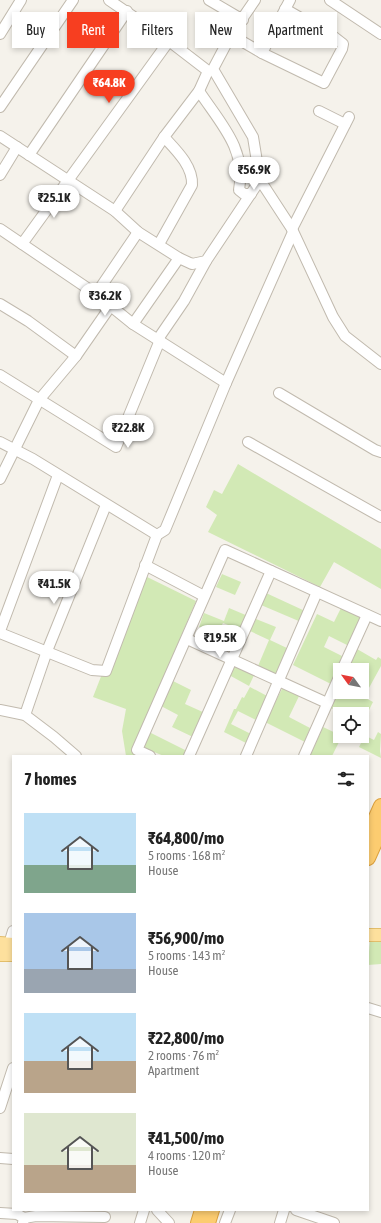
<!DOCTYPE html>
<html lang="en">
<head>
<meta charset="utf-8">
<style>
	body { margin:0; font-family:"Asap Condensed",sans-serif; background:#f6f6f6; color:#222; height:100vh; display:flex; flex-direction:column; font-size:15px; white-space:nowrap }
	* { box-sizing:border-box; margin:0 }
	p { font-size:13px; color:#767676 }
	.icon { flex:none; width:22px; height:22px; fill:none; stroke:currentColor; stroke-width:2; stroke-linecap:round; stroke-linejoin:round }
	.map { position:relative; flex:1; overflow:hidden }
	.details { position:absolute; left:12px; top:755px; width:357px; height:456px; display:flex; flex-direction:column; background:#fff; border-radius:0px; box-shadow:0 2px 6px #0003 }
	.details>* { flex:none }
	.banner { position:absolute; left:12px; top:12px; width:357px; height:36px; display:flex; gap:8px }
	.needle { width:26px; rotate:303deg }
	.fabs { position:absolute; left:333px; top:663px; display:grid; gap:8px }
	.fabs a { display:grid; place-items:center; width:36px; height:36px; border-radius:0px; background:#fff; box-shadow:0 2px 6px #0003; font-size:20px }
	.price { position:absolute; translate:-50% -34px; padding:0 9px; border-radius:14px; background:#fff; color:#222; font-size:13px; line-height:26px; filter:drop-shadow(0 1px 2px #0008) }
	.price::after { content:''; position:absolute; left:50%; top:24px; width:12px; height:9px; margin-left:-6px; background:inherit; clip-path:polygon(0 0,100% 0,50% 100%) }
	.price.on { background:#f73e20; color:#fff }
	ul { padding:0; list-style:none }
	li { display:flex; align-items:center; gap:12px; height:100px; padding:0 12px }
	li span { display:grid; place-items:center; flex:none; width:112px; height:80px; border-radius:0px; color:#555 }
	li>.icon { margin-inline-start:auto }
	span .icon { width:48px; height:48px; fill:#fffc; stroke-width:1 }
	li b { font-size:17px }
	h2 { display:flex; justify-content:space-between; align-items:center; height:48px; padding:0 12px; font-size:17px }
	.tag { padding:0 14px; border-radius:0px; background:#fff; box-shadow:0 2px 6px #0003; font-size:14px; line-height:36px }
	.tag.on { background:#f73e20; color:#fff }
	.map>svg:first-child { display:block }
	.green { fill:#d2e9b5 }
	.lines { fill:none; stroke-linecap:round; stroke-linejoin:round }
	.minor-casing { stroke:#c1baae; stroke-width:12 }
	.major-casing { stroke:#e3be6b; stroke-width:14 }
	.highway-casing { stroke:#dca13e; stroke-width:16 }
	.minor { stroke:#fff; stroke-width:10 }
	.major { stroke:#fde09d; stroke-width:12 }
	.highway { stroke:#fccc70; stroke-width:14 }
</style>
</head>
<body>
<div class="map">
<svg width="381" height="1223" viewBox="0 0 381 1223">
	<rect width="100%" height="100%" fill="#f5f2eb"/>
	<g class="green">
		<path d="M238 464 381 549V589L334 562 320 587 208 532 217 515 206 507 214 490 222 494Z"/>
		<path d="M141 574 196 601 133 749 138 756H126L122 731 126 709 93 697Z"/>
		<path d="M222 574 241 582 235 595 216 587Z"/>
		<path d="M266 593 305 611 301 622 261 605Z"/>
		<path d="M342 606 363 616 349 646 329 636 324 647 344 657 331 684 293 665 317 614 334 622Z"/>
		<path d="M229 608 248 616 241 630 223 623 217 635 199 627 204 613 224 621Z"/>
		<path d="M256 619 276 627 270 640 289 649 278 673 275 674 258 666 269 640 250 631Z"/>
		<path d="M357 649 376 660 378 657 381 659V666L364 697 373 702 362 724V714H343L331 708 340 688V692H362V670H348Z"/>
		<path d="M239 666 255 673 249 686 229 675 233 668Z"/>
		<path d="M173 681 191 690 185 704 205 713 193 737 172 727 178 715 161 706Z"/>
		<path d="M250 687 269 697 258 721 238 711 231 724 251 734 246 743 224 732 234 709H236L242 697 244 698Z"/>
		<path d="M283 687 300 694 289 717 310 728 305 742 265 722Z"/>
		<path d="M323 727 342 736 332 756H310Z"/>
		<path d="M149 732 189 752 187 756H164L144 748Z"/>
		<path d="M378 732 381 734 380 751 381 758 359 747 362 741 352 736H362V734L374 740Z"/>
		<path d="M370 939 381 941V964L368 965Z"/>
	</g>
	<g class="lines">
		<g class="minor-casing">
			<g id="minor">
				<path d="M109 0 169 41 208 71 199 91 164 137 115 211"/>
				<path d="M209 0 243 20"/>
				<path d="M255 0 231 35 213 69 253 137 260 180 292 229 333 317 345 336 381 364"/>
				<path d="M330 0 381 34"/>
				<path d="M0 34 21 0"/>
				<path d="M231 35 262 53 324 83 342 49 343 44 334 37 285 9"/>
				<path d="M262 53 290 0"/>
				<path d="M199 91C220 123 247 149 239 190L244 194H251"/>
				<path d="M0 107 73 0"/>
				<path d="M319 111 345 124"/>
				<path d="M0 136 115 211 138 232 179 258 192 264 206 261 260 180"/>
				<path d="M29 155 127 11"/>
				<path d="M0 175 17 147"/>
				<path d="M0 229 96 294 133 324 226 383"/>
				<path d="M292 229 349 117"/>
				<path d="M22 244 169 41"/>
				<path d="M159 244 192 185C193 166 176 150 164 137"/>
				<path d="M96 294 138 232"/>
				<path d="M0 304 28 321 76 356"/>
				<path d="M133 324 179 258"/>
				<path d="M158 339 184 301 206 261"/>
				<path d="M0 375 116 447 160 340"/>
				<path d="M279 393 375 450 381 452"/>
				<path d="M0 442 33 459 157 535 165 530 226 383 293 232"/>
				<path d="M248 442 381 517"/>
				<path d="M0 479 39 400 76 356 110 307"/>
				<path d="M145 565 204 596"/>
				<path d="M0 631 58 475"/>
				<path d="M0 633 92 670 106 671 157 535"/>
				<path d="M187 639 327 703"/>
				<path d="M342 670 367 615"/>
				<path d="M0 710 25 715 54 737 76 756"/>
				<path d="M25 715 47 651 106 505"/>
				<path d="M150 756 137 750 225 550 381 621"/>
				<path d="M189 756 271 571"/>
				<path d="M246 756 317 592"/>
				<path d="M304 756 340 675"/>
				<path d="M9 944 13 931"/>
				<path d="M368 1008 381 1012"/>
				<path d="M0 1108 13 1068"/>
				<path d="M0 1158 13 1159"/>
				<path d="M157 1210 169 1223"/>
				<path d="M296 1210 334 1223"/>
				<path d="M0 1213 17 1214 24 1218 23 1223"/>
				<path d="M24 1218 36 1216 105 1217"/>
				<path d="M140 1223 144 1210"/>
				<path d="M225 1223 230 1210"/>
				<path d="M280 1223 284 1210"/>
			</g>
		</g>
		<g class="major-casing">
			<g id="major">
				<path d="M368 935H381"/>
				<path d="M0 943 13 944"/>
				<path d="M0 955H13"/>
			</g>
		</g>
		<g class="highway-casing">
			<g id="highway">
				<path d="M368 835 381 806"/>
				<path d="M368 858 381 829"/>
				<path d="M198 1223 202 1210"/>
				<path d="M208 1223 212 1210"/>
			</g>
		</g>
		<use href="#minor" class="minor"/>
		<use href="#major" class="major"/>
		<use href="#highway" class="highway"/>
	</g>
</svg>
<div class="fabs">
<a><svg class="needle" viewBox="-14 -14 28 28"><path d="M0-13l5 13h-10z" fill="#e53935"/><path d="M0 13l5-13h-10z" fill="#767676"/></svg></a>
<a><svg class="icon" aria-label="locate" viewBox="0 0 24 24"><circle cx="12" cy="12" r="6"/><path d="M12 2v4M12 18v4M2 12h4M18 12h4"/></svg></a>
</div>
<b class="price on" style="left:109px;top:104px">₹64.8K</b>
<b class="price" style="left:254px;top:191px">₹56.9K</b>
<b class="price" style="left:54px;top:219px">₹25.1K</b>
<b class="price" style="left:105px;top:317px">₹36.2K</b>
<b class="price" style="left:128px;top:449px">₹22.8K</b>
<b class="price" style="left:54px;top:605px">₹41.5K</b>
<b class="price" style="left:220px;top:659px">₹19.5K</b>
<div class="banner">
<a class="tag">Buy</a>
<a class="tag on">Rent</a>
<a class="tag">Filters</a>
<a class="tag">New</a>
<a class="tag">Apartment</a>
</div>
<section class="details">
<h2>7 homes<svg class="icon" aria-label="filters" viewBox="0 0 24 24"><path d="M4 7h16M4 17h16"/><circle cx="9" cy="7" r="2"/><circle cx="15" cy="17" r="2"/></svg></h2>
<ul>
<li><span style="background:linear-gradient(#bfe0f5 65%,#7fa58c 0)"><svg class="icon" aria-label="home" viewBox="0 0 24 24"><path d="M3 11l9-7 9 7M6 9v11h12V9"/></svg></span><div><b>₹64,800/mo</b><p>5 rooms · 168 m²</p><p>House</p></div></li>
<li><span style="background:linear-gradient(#a9c7e8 70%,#9aa5b1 0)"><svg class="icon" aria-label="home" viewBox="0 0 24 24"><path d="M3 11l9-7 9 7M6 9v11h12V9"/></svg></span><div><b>₹56,900/mo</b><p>5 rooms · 143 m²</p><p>House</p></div></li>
<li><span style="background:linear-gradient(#bfe0f5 60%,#b9a48a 0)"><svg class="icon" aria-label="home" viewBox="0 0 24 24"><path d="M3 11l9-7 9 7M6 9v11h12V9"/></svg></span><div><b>₹22,800/mo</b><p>2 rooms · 76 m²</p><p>Apartment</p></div></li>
<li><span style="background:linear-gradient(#dfe7d0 65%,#b9a48a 0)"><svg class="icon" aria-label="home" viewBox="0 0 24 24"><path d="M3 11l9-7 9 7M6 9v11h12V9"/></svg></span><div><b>₹41,500/mo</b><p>4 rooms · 120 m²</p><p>House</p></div></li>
</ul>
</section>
</div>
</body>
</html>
